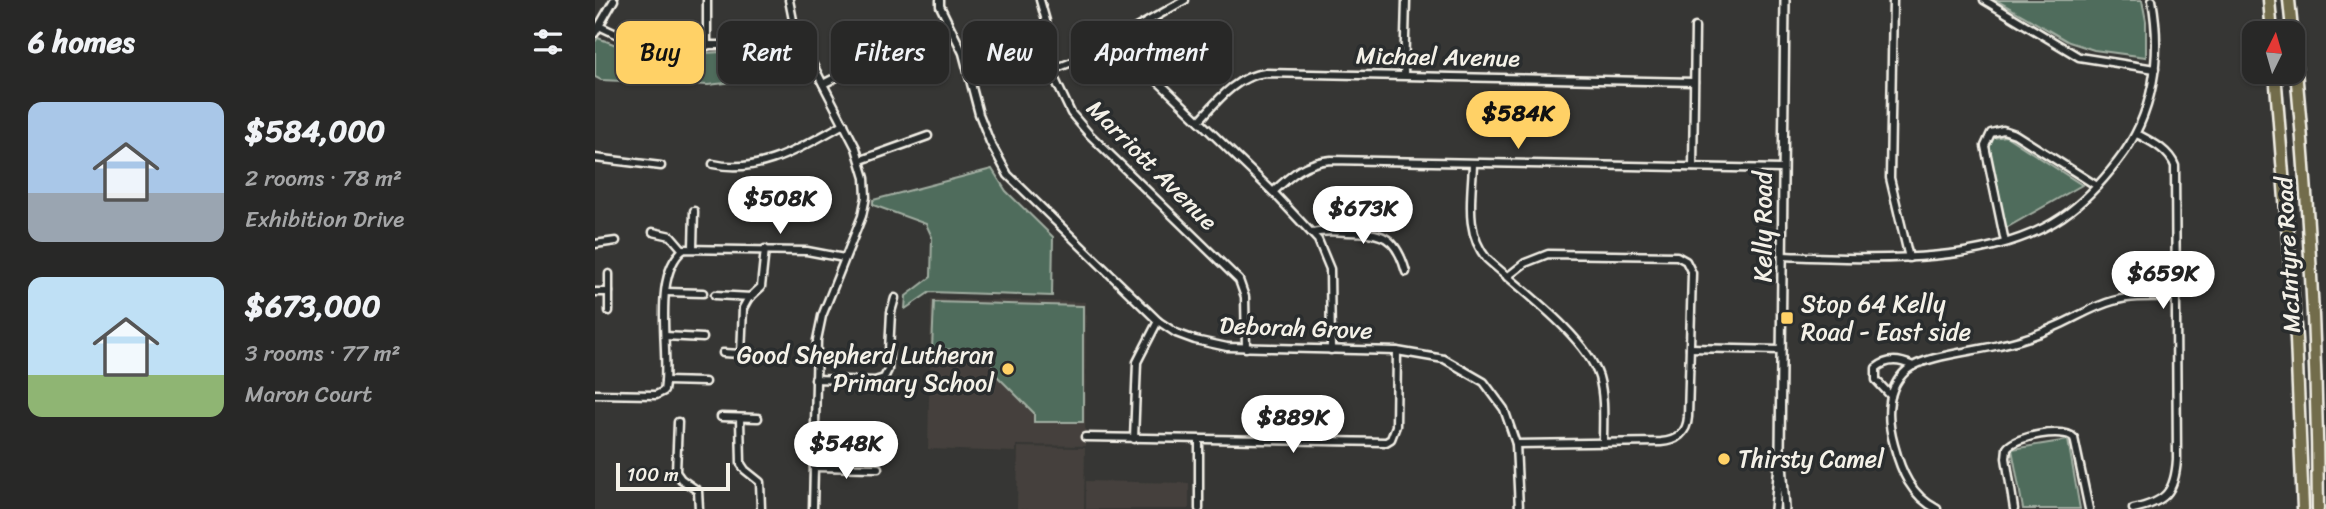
<!DOCTYPE html>
<html lang="en">
<head>
<meta charset="utf-8">
<style>
	body { margin:0; font-family:Sriracha,sans-serif; background:#30302f; color:#f1f3f6; height:100vh; display:flex; flex-direction:column; font-size:26px; white-space:nowrap }
	* { box-sizing:border-box; margin:0 }
	p { font-size:23px; color:#a5a6a7 }
	.icon { flex:none; width:38px; height:38px; fill:none; stroke:currentColor; stroke-width:2; stroke-linecap:round; stroke-linejoin:round }
	.map { position:relative; flex:1; overflow:hidden }
	.sheet { display:flex; flex-direction:column; background:#282827; width:595px }
	.sheet>* { flex:none }
	.banner { position:absolute; left:21px; top:21px; width:665px; height:63px; display:flex; gap:14px }
	.needle { width:46px; rotate:5deg }
	.buttons { position:absolute; left:1647px; top:21px; display:grid; gap:14px }
	.buttons a { display:grid; place-items:center; width:63px; height:63px; border-radius:14px; background:#282827; box-shadow:0 2px 5px #0004,0 0 0 2px #444; font-size:35px }
	.scale { position:absolute; left:21px; bottom:18px; width:114px; box-sizing:border-box; padding-left:7px; border:4px solid #f4f1e8; border-top:0; font-size:19px; line-height:24px; white-space:nowrap; color:#f4f1e8; -webkit-text-stroke:5px #2a2d2e; paint-order:stroke }
	.price { position:absolute; translate:-50% -60px; padding:0 16px; border-radius:24px; background:#fff; color:#222; font-size:23px; line-height:46px; filter:drop-shadow(0 2px 4px #0008) }
	.price::after { content:''; position:absolute; left:50%; top:42px; width:21px; height:16px; margin-left:-10px; background:inherit; clip-path:polygon(0 0,100% 0,50% 100%) }
	.price.active { background:#ffd166; color:#111 }
	ul { padding:0; list-style:none }
	li { display:flex; align-items:center; gap:21px; height:175px; padding:0 28px }
	li span { display:grid; place-items:center; flex:none; width:196px; height:140px; border-radius:14px; color:#555 }
	li>.icon { margin-inline-start:auto }
	span .icon { width:84px; height:84px; fill:#fffc; stroke-width:1 }
	li b { font-size:30px }
	h2 { display:flex; justify-content:space-between; align-items:center; height:84px; padding:0 28px; font-size:30px }
	.chip { padding:0 24px; border-radius:14px; background:#282827; box-shadow:0 2px 5px #0004,0 0 0 2px #444; font-size:24px; line-height:63px }
	.chip.active { background:#ffd166; color:#111 }
	main { display:flex; flex:1; min-height:0 }
	.map>svg:first-child { display:block }
	.built { fill:#44413c }
	.green { fill:#506c5c; stroke:#a2aea2; stroke-width:2 }
	.lines { fill:none; stroke-linecap:round; stroke-linejoin:round }
	.minor-casing { stroke:#f4f1e8; stroke-width:11 }
	.tertiary-casing { stroke:#f4f1e8; stroke-width:12 }
	.primary-casing { stroke:#f4f1e8; stroke-width:15 }
	.minor { stroke:#2a2d2e; stroke-width:6 }
	.tertiary { stroke:#2a2d2e; stroke-width:7 }
	.primary { stroke:#726c4b; stroke-width:10 }
	.poi-dot { fill:#ffd166; stroke:#2a2d2e; stroke-width:2.5 }
	.labels { text-anchor:middle; stroke-width:7; stroke-linejoin:round; paint-order:stroke }
	.street-label { font-size:24px; fill:#f4f1e8; stroke:#2a2d2e }
	.poi-label { font-size:24px; fill:#f4f1e8; stroke:#2a2d2e; text-anchor:start }
</style>
</head>
<body>
<main>
<section class="sheet">
<h2>6 homes<svg class="icon" aria-label="filters" viewBox="0 0 24 24"><path d="M4 7h16M4 17h16"/><circle cx="9" cy="7" r="2"/><circle cx="15" cy="17" r="2"/></svg></h2>
<ul>
<li><span style="background:linear-gradient(#a9c7e8 65%,#9aa5b1 0)"><svg class="icon" aria-label="home" viewBox="0 0 24 24"><path d="M3 11l9-7 9 7M6 9v11h12V9"/></svg></span><div><b>$584,000</b><p>2 rooms · 78 m²</p><p>Exhibition Drive</p></div></li>
<li><span style="background:linear-gradient(#bfe0f5 70%,#8fb573 0)"><svg class="icon" aria-label="home" viewBox="0 0 24 24"><path d="M3 11l9-7 9 7M6 9v11h12V9"/></svg></span><div><b>$673,000</b><p>3 rooms · 77 m²</p><p>Maron Court</p></div></li>
</ul>
</section>
<div class="map">
<svg width="1731" height="509" viewBox="0 0 1731 509">
	<rect width="100%" height="100%" fill="#363634"/>
	<filter id="ink" filterUnits="userSpaceOnUse"><feTurbulence type="fractalNoise" baseFrequency=".0143" numOctaves="2"/><feDisplacementMap in="SourceGraphic" scale="14" xChannelSelector="R" yChannelSelector="G"/><feConvolveMatrix kernelMatrix="1 2 1 2 8 2 1 2 1" color-interpolation-filters="sRGB"/></filter>
	<g filter="url(#ink)">
		<g class="built">
			<path d="M336 299 491 302 490 446 421 445V452L333 449Z"/>
			<path d="M423 447 490 448 489 509H422Z"/>
			<path d="M491 481 594 483V509H491Z"/>
		</g>
		<g class="green">
			<path d="M1401 0H1547L1551 21V57L1499 50 1474 42Z"/>
			<path d="M3 38 34 50 108 53 164 50 190 43 201 62 157 80 113 85 6 80 0 77V42Z"/>
			<path d="M1411 136 1487 185 1411 228 1394 148 1398 138Z"/>
			<path d="M397 169 411 191 458 237 457 296 335 292 310 309 311 296 336 277 337 237 331 224 278 205V200Z"/>
			<path d="M339 302 488 306V422H439V413L397 371V351L337 349Z"/>
			<path d="M1473 440 1485 509H1428L1417 449Z"/>
		</g>
		<g class="lines">
			<g class="minor-casing">
				<g id="minor">
					<path d="M194 0 200 30 261 148 270 178 271 197 267 216 227 316 222 340 218 509"/>
					<path d="M345 0V6L368 53 384 114 395 142 413 175 563 321 581 333 600 340 632 347 802 351 849 359 889 382 909 409 921 444 924 509"/>
					<path d="M445 0 451 21 459 77 476 113 494 134 644 280 650 297 651 348"/>
					<path d="M1298 0 1295 178 1314 258"/>
					<path d="M1389 0 1484 57 1560 69"/>
					<path d="M4 26 38 42 83 45H145L170 40 200 30"/>
					<path d="M0 33 19 0"/>
					<path d="M520 40 678 192 723 240 735 269 736 350"/>
					<path d="M112 46V0"/>
					<path d="M457 70 492 56 590 0"/>
					<path d="M809 75 811 0"/>
					<path d="M228 84 279 58 301 57"/>
					<path d="M604 121C622 101 641 76 670 73L1099 82"/>
					<path d="M0 158 66 166"/>
					<path d="M266 160 333 136"/>
					<path d="M118 164C166 175 208 146 249 124"/>
					<path d="M878 164C877 196 869 232 892 259 924 288 991 336 1004 377 1010 398 1008 422 1008 443"/>
					<path d="M1098 167 1100 27"/>
					<path d="M678 192C696 175 710 162 736 160L1187 169"/>
					<path d="M58 232 76 236 88 250"/>
					<path d="M718 233C729 230 741 231 753 232 787 232 801 236 811 272"/>
					<path d="M1410 242 1390 146 1396 133 1408 130 1420 134 1502 186"/>
					<path d="M0 244 21 241"/>
					<path d="M98 247 99 211"/>
					<path d="M1187 256C1273 259 1393 267 1467 217 1489 202 1507 182 1523 161 1559 115 1567 56 1557 0"/>
					<path d="M912 277 930 263 953 254 1082 256 1091 261 1097 273 1093 417C1092 433 1081 441 1066 442L921 444"/>
					<path d="M0 292H14"/>
					<path d="M71 292 108 293"/>
					<path d="M120 295 156 297"/>
					<path d="M14 311V274"/>
					<path d="M70 336 108 338"/>
					<path d="M1095 348 1186 350"/>
					<path d="M128 353 165 355"/>
					<path d="M146 354 148 308 153 299 166 287 170 249"/>
					<path d="M220 379 280 381 289 378 293 370 296 312 300 298"/>
					<path d="M70 381 110 382"/>
					<path d="M0 394 61 395 69 391C76 353 55 276 89 249L212 251 249 258"/>
					<path d="M1296 396 1281 380V368C1293 358 1305 360 1318 366"/>
					<path d="M126 417 163 418"/>
					<path d="M145 418 146 464 150 470 165 482 166 509"/>
					<path d="M83 422 81 472 86 479 103 491 104 509"/>
					<path d="M490 437 791 442 796 439 801 426 802 351"/>
					<path d="M539 439 542 362 563 321"/>
					<path d="M219 467 283 468"/>
					<path d="M604 509V440"/>
					<path d="M1342 509C1316 496 1306 471 1299 445 1292 420 1290 389 1312 370 1328 356 1382 351 1404 345 1424 341 1445 334 1464 325 1482 317 1499 306 1518 301 1539 295 1560 297 1582 297"/>
					<path d="M1419 509 1411 458 1412 448C1421 436 1469 427 1479 438L1494 509"/>
					<path d="M1538 509C1570 502 1580 493 1582 459L1580 166C1574 150 1557 142 1542 134"/>
				</g>
			</g>
			<g class="tertiary-casing">
				<g id="tertiary">
					<path d="M1185 454 1187 462 1190 509"/>
					<path d="M1180 509 1185 453 1190 0"/>
				</g>
			</g>
			<g class="primary-casing">
				<g id="primary">
					<path d="M1674 0 1677 33"/>
					<path d="M1694 0C1712 169 1722 339 1723 509"/>
					<path d="M1680 72 1701 339 1708 509"/>
				</g>
			</g>
			<use href="#minor" class="minor"/>
			<use href="#tertiary" class="tertiary"/>
			<use href="#primary" class="primary"/>
		</g>
	</g>
	<g class="poi-dot">
		<rect x="1185" y="311" width="14" height="14" rx="3.5"/>
		<circle cx="413" cy="369" r="7"/>
		<circle cx="1129" cy="459" r="7"/>
	</g>
	<g class="labels">
		<g class="street-label">
			<text transform="translate(843 57) rotate(1)" y="8">Michael Avenue</text>
			<text transform="translate(557 165) rotate(45)" y="8">Marriott Avenue</text>
			<text transform="translate(1168 227) rotate(-90)" y="8">Kelly Road</text>
			<text transform="translate(1693 255) rotate(-93)" y="8">McIntyre Road</text>
			<text transform="translate(701 328) rotate(2)" y="8">Deborah Grove</text>
		</g>
		<g class="poi-label">
			<text x="1206" y="312">Stop 64 Kelly<tspan x="1206" dy="28">Road - East side</tspan></text>
			<text x="399" y="363" text-anchor="end">Good Shepherd Lutheran<tspan x="399" dy="28">Primary School</tspan></text>
			<text x="1143" y="467">Thirsty Camel</text>
		</g>
	</g>
</svg>
<div class="buttons">
<a><svg class="needle" viewBox="-14 -14 28 28"><path d="M0-13l5 13h-10z" fill="#e53935"/><path d="M0 13l5-13h-10z" fill="#a5a6a7"/></svg></a>
</div>
<div class="scale">100 m</div>
<b class="price active" style="left:923px;top:151px">$584K</b>
<b class="price" style="left:185px;top:236px">$508K</b>
<b class="price" style="left:768px;top:246px">$673K</b>
<b class="price" style="left:1568px;top:311px">$659K</b>
<b class="price" style="left:698px;top:455px">$889K</b>
<b class="price" style="left:251px;top:481px">$548K</b>
<div class="banner">
<a class="chip active">Buy</a>
<a class="chip">Rent</a>
<a class="chip">Filters</a>
<a class="chip">New</a>
<a class="chip">Apartment</a>
</div>
</div>
</main>
</body>
</html>
